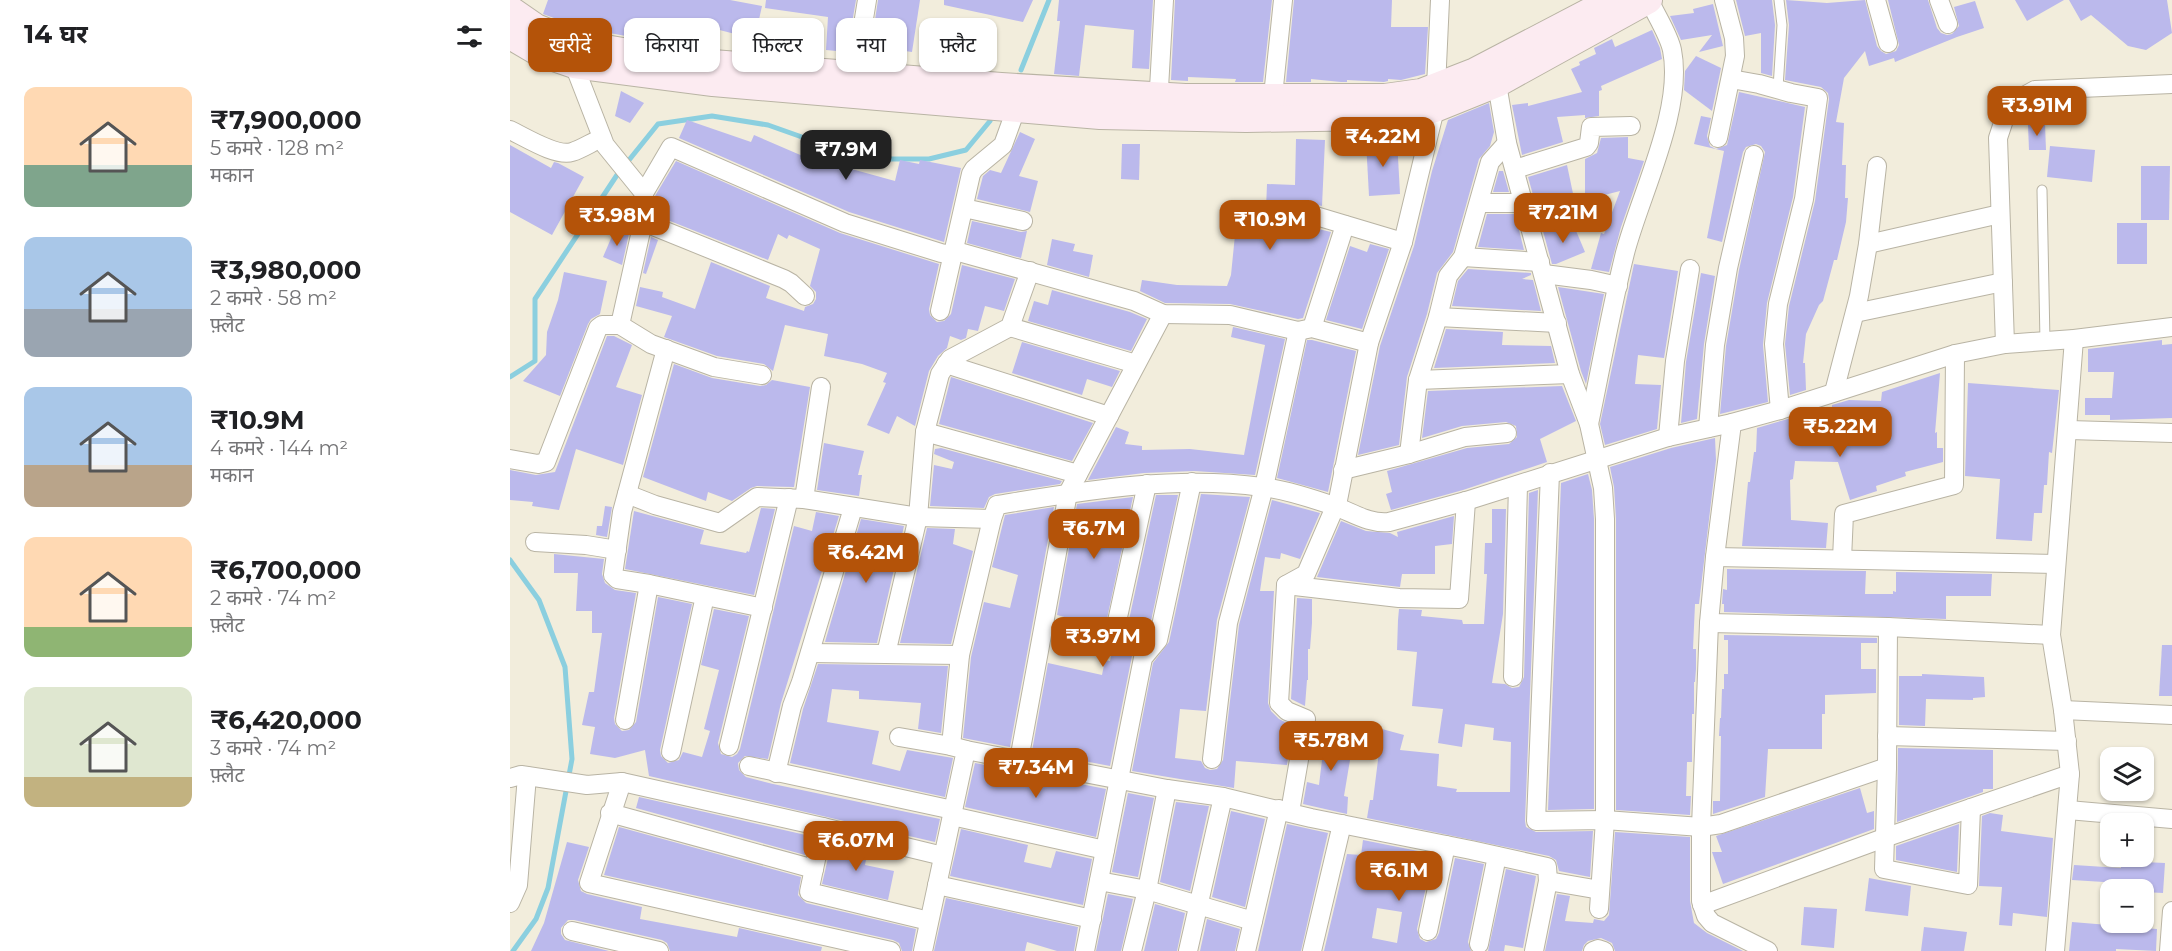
<!DOCTYPE html>
<html lang="hi">
<head>
<meta charset="utf-8">
<style>
	body { margin:0; font-family:Montserrat,"Noto Sans Devanagari",sans-serif; background:#f2f2f2; color:#202124; height:100vh; display:flex; flex-direction:column; font-size:22px; white-space:nowrap }
	* { box-sizing:border-box; margin:0 }
	p { font-size:20px; color:#757577 }
	.icon { flex:none; width:33px; height:33px; fill:none; stroke:currentColor; stroke-width:2; stroke-linecap:round; stroke-linejoin:round }
	.map { position:relative; flex:1; overflow:hidden }
	.drawer { display:flex; flex-direction:column; background:#fff; width:510px }
	.drawer>* { flex:none }
	.banner { position:absolute; left:18px; top:18px; width:570px; height:54px; display:flex; gap:12px }
	.buttons { position:absolute; left:1590px; top:747px; display:grid; gap:12px }
	.buttons a { display:grid; place-items:center; width:54px; height:54px; border-radius:12px; background:#fff; box-shadow:0 2px 4px #0004; font-size:30px }
	.price { position:absolute; translate:-50% -51px; padding:0 14px; border-radius:12px; background:#b45309; color:#fff; font-size:20px; line-height:39px; filter:drop-shadow(0 2px 3px #0008) }
	.price::after { content:''; position:absolute; left:50%; top:36px; width:18px; height:14px; margin-left:-9px; background:inherit; clip-path:polygon(0 0,100% 0,50% 100%) }
	.price.on { background:#222; color:#fff }
	ul { padding:0; list-style:none }
	li { display:flex; align-items:center; gap:18px; height:150px; padding:0 24px }
	li span { display:grid; place-items:center; flex:none; width:168px; height:120px; border-radius:12px; color:#555 }
	li>.icon { margin-inline-start:auto }
	span .icon { width:72px; height:72px; fill:#fffc; stroke-width:1 }
	li b { font-size:26px }
	h2 { display:flex; justify-content:space-between; align-items:center; height:72px; padding:0 24px; font-size:26px }
	.tag { padding:0 21px; border-radius:12px; background:#fff; box-shadow:0 2px 4px #0004; font-size:21px; line-height:54px }
	.tag.on { background:#b45309; color:#fff }
	main { display:flex; flex:1; min-height:0 }
	.map>svg:first-child { display:block }
	.lines { fill:none; stroke-linecap:round; stroke-linejoin:round }
	.stream { stroke:#8bcfdf; stroke-width:5 }
	.building { fill:#bbb9ec; fill-rule:evenodd }
	.service-casing { stroke:#b9b4a4; stroke-width:11 }
	.minor-casing { stroke:#b9b4a4; stroke-width:20 }
	.secondary-casing { stroke:#b9b4a4; stroke-width:28 }
	.service { stroke:#fff; stroke-width:9 }
	.minor { stroke:#fff; stroke-width:18 }
	.secondary { stroke:#fcebf1; stroke-width:26 }
</style>
</head>
<body>
<main>
<section class="drawer">
<h2>14 घर<svg class="icon" aria-label="filters" viewBox="0 0 24 24"><path d="M4 7h16M4 17h16"/><circle cx="9" cy="7" r="2"/><circle cx="15" cy="17" r="2"/></svg></h2>
<ul>
<li><span style="background:linear-gradient(#ffd9b3 65%,#7fa58c 0)"><svg class="icon" aria-label="home" viewBox="0 0 24 24"><path d="M3 11l9-7 9 7M6 9v11h12V9"/></svg></span><div><b>₹7,900,000</b><p>5 कमरे · 128 m²</p><p>मकान</p></div></li>
<li><span style="background:linear-gradient(#a9c7e8 60%,#9aa5b1 0)"><svg class="icon" aria-label="home" viewBox="0 0 24 24"><path d="M3 11l9-7 9 7M6 9v11h12V9"/></svg></span><div><b>₹3,980,000</b><p>2 कमरे · 58 m²</p><p>फ़्लैट</p></div></li>
<li><span style="background:linear-gradient(#a9c7e8 65%,#b9a48a 0)"><svg class="icon" aria-label="home" viewBox="0 0 24 24"><path d="M3 11l9-7 9 7M6 9v11h12V9"/></svg></span><div><b>₹10.9M</b><p>4 कमरे · 144 m²</p><p>मकान</p></div></li>
<li><span style="background:linear-gradient(#ffd9b3 75%,#8fb573 0)"><svg class="icon" aria-label="home" viewBox="0 0 24 24"><path d="M3 11l9-7 9 7M6 9v11h12V9"/></svg></span><div><b>₹6,700,000</b><p>2 कमरे · 74 m²</p><p>फ़्लैट</p></div></li>
<li><span style="background:linear-gradient(#dfe7d0 75%,#c2b280 0)"><svg class="icon" aria-label="home" viewBox="0 0 24 24"><path d="M3 11l9-7 9 7M6 9v11h12V9"/></svg></span><div><b>₹6,420,000</b><p>3 कमरे · 74 m²</p><p>फ़्लैट</p></div></li>
</ul>
</section>
<div class="map">
<svg width="1662" height="951" viewBox="0 0 1662 951">
	<rect width="100%" height="100%" fill="#f2eddc"/>
	<g class="lines">
		<g class="stream">
			<path d="M511 70 539 0"/>
			<path d="M0 377 25 361V299L107 175 148 124 202 116 258 125 354 159H419L456 150 480 121"/>
			<path d="M0 560 29 600 55 667 62 759 38 888 26 919 3 951"/>
		</g>
	</g>
	<g class="building">
		<path d="M38 0H220L252 6 242 51 222 47 225 34 198 27 194 47 173 44 167 45 71 28 33 14Z"/>
		<path d="M256 0H346L337 52 316 50 318 17 255 8Z"/>
		<path d="M368 0H410L402 52 361 46Z"/>
		<path d="M434 0H523L513 22 434 5Z"/>
		<path d="M549 0H643L639 69 622 68 624 30 575 25 569 76 544 74 550 21H547Z"/>
		<path d="M665 0H762L753 82H725L726 79 678 77V81L661 80Z"/>
		<path d="M784 0H882L881 27H918L915 74 891 80 878 79V81L874 82 837 80V82H831L801 79V82H776Z"/>
		<path d="M1226 0H1262L1265 25 1262 76 1251 73V33L1235 36Z"/>
		<path d="M1276 0 1317 3 1355 0 1367 46 1371 51 1376 54 1386 51 1389 45 1378 0H1418L1427 28 1431 33 1437 35 1442 34 1449 26 1444 7 1465 1 1474 28 1447 37 1385 62 1384 58 1359 66 1355 51 1334 78 1326 122 1334 123 1332 165H1336L1335 198H1338L1336 222 1327 260H1324L1313 301 1309 305 1296 334 1293 363H1295L1296 390 1280 395 1275 344 1279 306 1305 201 1319 99 1318 93 1311 87 1275 80 1279 25Z"/>
		<path d="M1505 0H1554L1517 21Z"/>
		<path d="M1559 0H1657L1662 33 1636 50 1618 46 1581 15 1571 21Z"/>
		<path d="M1203 4 1213 46 1189 52 1202 35 1171 40 1160 16 1184 13 1183 9Z"/>
		<path d="M1142 30 1150 48 1152 59 1091 86 1092 90 1089 91V116L1075 118V115L1047 117 1053 142 1012 155 1002 105 1018 103V106L1072 92 1061 69 1070 65 1069 62 1086 54 1084 48 1102 39 1105 47Z"/>
		<path d="M1186 56 1211 68 1202 111 1174 90 1175 71Z"/>
		<path d="M111 91 134 103 120 123 105 116Z"/>
		<path d="M1229 92 1295 107 1283 197 1257 303 1253 345 1258 402 1210 414 1216 346 1229 270 1255 152 1251 146 1246 144 1236 147 1233 152 1212 242 1197 238 1214 151 1184 144 1191 116 1201 118 1197 136 1200 146 1206 149 1217 145Z"/>
		<path d="M979 103 984 132 980 146 969 159 943 252 927 273 917 314 897 377 889 445 848 455 870 346 904 246 922 171 938 120Z"/>
		<path d="M177 120 241 142 244 135 295 157 297 150 328 163 327 165 385 181 390 160 409 164 410 160 451 168 434 242 339 212 169 138Z"/>
		<path d="M1535 124 1536 150H1519L1518 125Z"/>
		<path d="M510 132 525 139 509 176 528 181 520 212 467 199 473 176 480 170 491 173Z"/>
		<path d="M1118 137V158L1134 161 1111 227 1099 272 1081 269 1091 233 1094 234 1110 191 1075 200V159L1087 153 1091 138Z"/>
		<path d="M786 139 815 140 812 206 797 202 777 200 772 205 770 215 779 222 821 232 793 318 788 319 720 304 655 303 630 291 632 280 667 285 717 286 721 275 725 235 731 237 738 218 744 220 749 206 756 209 757 184 785 185Z"/>
		<path d="M887 139 890 194 859 196 856 141Z"/>
		<path d="M612 144H630L629 180 611 179Z"/>
		<path d="M0 145 41 168 44 162 48 163 74 177 42 235 0 212Z"/>
		<path d="M1540 146 1585 150 1582 182 1537 177Z"/>
		<path d="M166 161 330 233 429 264 419 309 420 315 427 322 434 321 441 314 452 265 505 279 494 311 475 306 468 331 458 329 456 338 451 340 440 336 437 348 428 356 419 371 405 426 387 416 379 434 357 425 376 383 373 382 377 373 352 364 314 356 318 334 275 325 263 371 254 364 207 356 154 337 162 316 126 306 130 287 153 292 152 297 185 309 201 262 260 286 256 298 294 311 295 307 303 304 306 299V292L300 286 310 249 279 235 277 239 268 234 258 260 145 215V196Z"/>
		<path d="M1057 165 1065 203 1027 209 1018 177Z"/>
		<path d="M1631 166H1660L1659 220H1631Z"/>
		<path d="M989 171H993L999 192H983Z"/>
		<path d="M977 214H1005L1014 250 968 247Z"/>
		<path d="M462 221 511 232 517 231 511 258 457 243Z"/>
		<rect x="1607" y="223" width="30" height="41"/>
		<path d="M1064 226 1075 252 1046 264H1042L1033 231Z"/>
		<path d="M105 229 119 234 112 265 93 257Z"/>
		<path d="M141 237 148 240 136 274 133 273Z"/>
		<path d="M542 239 565 244 563 251 583 255 579 277 537 265Z"/>
		<path d="M860 244 879 249 852 329 816 320 840 246 857 252Z"/>
		<path d="M1124 264 1168 271 1154 358 1128 355 1125 384 1151 385 1147 429 1095 445 1090 424Z"/>
		<path d="M958 269 1021 273V275L1012 279 1023 280 1031 311 942 306 948 281Z"/>
		<path d="M54 272 97 281 90 314 81 319 78 324 50 396 13 381 36 355 37 332 48 300Z"/>
		<path d="M1191 273 1205 276 1194 344 1187 419 1171 423 1176 362Z"/>
		<path d="M1048 287 1094 294 1076 384 1071 371Z"/>
		<path d="M542 290 620 312 637 319 621 351 518 321 524 301 538 305Z"/>
		<path d="M723 327 775 339 745 475 684 471 634 473 578 480 606 427 619 432 615 444 632 446V450L680 449 734 455 755 345 721 337Z"/>
		<path d="M936 329 993 332 992 345 1041 346 1045 363 924 368Z"/>
		<path d="M97 336H104L122 345 106 387 132 395 113 465 66 449 49 510 22 506 23 502 0 500V470L26 475 45 472Z"/>
		<path d="M797 340H802L846 351 818 492 767 478Z"/>
		<path d="M1652 340V345L1662 344V418L1600 420V415H1575V398H1602L1604 372H1578V349Z"/>
		<path d="M512 342 610 371 602 387 577 379 572 395 502 373Z"/>
		<path d="M164 364 202 378 250 386 256 385 262 380 300 387 284 487 247 486 241 488 222 501 198 492 196 501 133 477Z"/>
		<path d="M1430 373 1425 433 1427 432V448H1433V462L1395 472 1396 476 1366 486 1367 491 1340 500 1328 462 1285 461 1283 479 1280 480 1281 520 1318 523 1316 548 1232 546 1238 482H1240L1244 452H1246L1247 428 1288 416V422L1322 423V405L1339 400 1371 401 1372 392Z"/>
		<path d="M441 377 583 423 562 461 429 424Z"/>
		<path d="M1458 383 1549 390 1542 453 1539 452 1537 485H1534L1532 513H1524L1522 541 1486 539 1490 479 1455 476Z"/>
		<path d="M1052 386 1066 421 1030 439 1037 462 953 490 881 510 876 494 882 492 877 471 957 448 999 444 1007 437 1006 426 996 422 952 426 912 438 918 391Z"/>
		<path d="M1205 438 1206 460 1189 604H1185L1183 649H1186V669L1185 682H1184V714H1182V762H1177L1176 796H1181L1180 815 1106 810V519L1104 487 1100 467 1161 448Z"/>
		<path d="M314 443 354 451 348 475H352L349 496 307 490Z"/>
		<path d="M431 448 552 481 550 484 485 494 479 497 474 508 420 506 424 465 442 469 444 462 424 454 425 449Z"/>
		<path d="M1078 474 1082 490 1084 519V809L1038 810 1051 483Z"/>
		<path d="M1028 490 1015 821 1016 827 1026 832 1083 831 1080 877 1049 871 1046 860 1039 856 857 818 860 800H863L870 744 868 743 872 729 894 735 890 750 929 754 927 786 947 789 946 792H1000L1001 742 983 740 984 728 955 724 952 747 928 743 933 709 902 706 907 652 887 650 888 620 889 609 912 610 911 616 952 620 953 624H974L977 574H974L975 543H982V509H996L993 614 982 683 995 684 1002 688 1009 687 1014 677 1019 493Z"/>
		<path d="M691 494 740 497 707 620 696 711 670 709 665 758 691 761 695 768 700 770 707 769 713 760 729 625 762 500 810 513 790 559 771 553 770 559 755 557 750 591H764L758 703 761 711 769 719 783 726 777 765 726 761 724 788 622 771 643 663 659 642Z"/>
		<path d="M646 495H668L638 635 622 656 600 766 522 751 538 663 592 675 595 660 600 661 605 637 614 634 617 629Z"/>
		<path d="M623 497 595 628 547 615 567 504Z"/>
		<path d="M95 506 102 507 97 537 86 535 87 526H92Z"/>
		<path d="M544 507 500 747 453 738 461 657 474 602 500 608 508 575 482 567 495 515Z"/>
		<path d="M251 508 265 509 244 595 115 569 124 511 194 530 190 544 236 553 237 551 239 552Z"/>
		<path d="M306 512 329 516 271 703 258 759 235 756 228 763 229 770 236 777 263 784 430 819 425 842 139 776 135 750 105 758 80 754 85 727 72 725 79 692H84L92 633H82V611H66L68 573H44V554L94 559 92 574 95 583 105 590 126 593 104 718 105 724 112 731 119 730 126 722 148 597 182 604 150 750 151 756 158 763 169 760 173 752 192 757 200 731 194 729 209 670 191 665 204 609 239 616 208 743 211 754 222 757 227 754 230 749 284 526 302 531Z"/>
		<path d="M944 516 942 544 925 546V574H892L890 587 807 577 831 521 856 531 880 533 888 537 887 532Z"/>
		<path d="M351 519 394 526 367 643 315 642Z"/>
		<path d="M417 528 445 529 443 544 463 551 441 644 390 643Z"/>
		<path d="M1217 569 1356 571 1355 594H1383V591L1386 592V572L1482 574 1481 592V596H1436V619L1214 612V604H1212L1213 589 1217 590Z"/>
		<path d="M787 598 802 599V623L800 649H798V680H797L795 706 781 699Z"/>
		<path d="M1214 635 1367 638V643H1351V669H1366V693L1315 695V714H1312V749H1258L1255 797 1203 814V801H1210L1211 736H1209L1210 718H1211L1212 689H1214V674H1218V640H1214Z"/>
		<path d="M1652 645H1662V696H1649Z"/>
		<path d="M308 664 438 666 431 733 408 729 411 703 349 699V691L322 689 317 722 369 731 362 764 390 771 397 750 443 758 435 797 280 763 293 709Z"/>
		<path d="M1412 674 1474 677 1475 697 1463 698V700L1416 699 1415 726 1389 725V676H1412Z"/>
		<path d="M805 732 844 736 834 796 838 797 837 814 793 804 797 782 809 785 812 760 801 758Z"/>
		<path d="M1388 748 1483 750V789H1473V792L1387 822Z"/>
		<path d="M465 763 596 789 586 837 455 807Z"/>
		<path d="M1350 788 1357 813 1364 811V829L1213 884 1202 852H1212L1206 836Z"/>
		<path d="M618 793 644 798 628 877 602 872Z"/>
		<path d="M129 797 300 836 295 855 126 808Z"/>
		<path d="M666 802 699 806 680 891 650 882Z"/>
		<path d="M721 811 755 819 735 907 702 897Z"/>
		<path d="M1480 813 1493 815 1491 831 1543 838 1537 917 1503 913 1502 926 1489 925 1492 887 1469 886 1472 816Z"/>
		<path d="M777 824 818 833 791 951H748Z"/>
		<path d="M1449 824 1447 872 1386 860V846Z"/>
		<path d="M109 827 291 877 288 895 296 903 406 929 402 951H392L389 943 383 940 94 875Z"/>
		<path d="M451 829 518 845 514 862 541 868 546 851 582 859 573 905 440 876Z"/>
		<path d="M1105 832 1180 837V901L1184 923 1197 933 1233 951H1105L1102 943 1091 938 1078 941 1074 945 1072 951H1035L1047 894 1060 896 1055 921 1083 923 1084 919 1094 921 1099 915Z"/>
		<path d="M853 840 923 854 907 929 910 939 916 942 926 939 929 933 945 858 974 864 958 942 961 951H814L837 854 851 855ZM867 908 892 912 887 943 862 938Z"/>
		<path d="M322 841 358 849 355 865 384 871 378 900 312 884Z"/>
		<path d="M57 842 79 847 68 880 71 891 77 894 132 907 130 919 227 937 229 928 312 947 311 951H160L157 943 152 940 64 920H58L51 928V934L55 940 99 951H21L34 923Z"/>
		<path d="M1611 861 1655 863 1653 893 1634 892V890H1610V883L1562 880 1564 865 1611 868Z"/>
		<path d="M996 869 1026 876 1013 948 995 945 994 951H978Z"/>
		<path d="M1359 878 1401 886 1398 916 1355 911Z"/>
		<path d="M598 894 623 899 611 951H586Z"/>
		<path d="M436 898 568 927 564 951H547L517 942 515 951H424Z"/>
		<path d="M645 904 675 913 667 951H634Z"/>
		<path d="M1294 907 1327 909 1324 948 1291 945Z"/>
		<path d="M697 919 730 929 725 951H690Z"/>
		<path d="M1562 922 1647 929 1646 951 1606 949V951H1559Z"/>
		<path d="M1414 927 1457 932 1454 951H1411Z"/>
	</g>
	<g class="lines">
		<g class="service-casing">
			<g id="service">
				<path d="M1268 88 1272 25 1269 0"/>
				<path d="M1532 190 1535 341"/>
			</g>
		</g>
		<g class="minor-casing">
			<g id="minor">
				<path d="M1366 0 1378 43"/>
				<path d="M1429 0 1438 24"/>
				<path d="M64 65 95 145 134 193"/>
				<path d="M1221 79 1249 84 1281 93 1308 98 1294 199 1268 304 1264 344 1270 410"/>
				<path d="M987 84 997 143 1060 374 1079 424 1093 488 1095 519V820L1089 909"/>
				<path d="M343 86 357 0"/>
				<path d="M763 96 773 0"/>
				<path d="M648 106 654 0"/>
				<path d="M0 130C15 137 46 157 62 152 72 149 82 142 92 138"/>
				<path d="M1208 138 1225 56 1224 38 1214 0"/>
				<path d="M1005 169 1076 147 1079 143 1081 127 1121 126"/>
				<path d="M969 203H1015"/>
				<path d="M454 208 513 221"/>
				<path d="M781 211 796 213 893 242"/>
				<path d="M133 222 274 279 281 283 295 296"/>
				<path d="M1020 222 1057 215 1078 214"/>
				<path d="M1358 244 1490 214"/>
				<path d="M953 257 1030 262"/>
				<path d="M1034 274 1081 280 1108 286"/>
				<path d="M430 311 461 174 464 169 493 145 506 109"/>
				<path d="M1345 313 1493 282"/>
				<path d="M928 317 1047 323"/>
				<path d="M500 327 626 364"/>
				<path d="M802 328 835 225"/>
				<path d="M1495 344 1488 138 1495 117 1505 101 1525 90 1662 84"/>
				<path d="M156 349 112 512 103 575 107 579 139 584 253 608"/>
				<path d="M436 364 599 416"/>
				<path d="M252 375 204 367 141 344 110 325 133 222 134 193 161 147 335 223 431 253 442 255 449 252 624 301 653 314 720 315 788 331 802 328 859 343"/>
				<path d="M908 380 1060 374"/>
				<path d="M1324 392 1349 296 1358 244 1367 166"/>
				<path d="M1222 423 1205 557 1199 623 1191 827V901L1196 916 1202 923 1258 951"/>
				<path d="M1079 424C1091 367 1101 309 1115 253 1130 195 1174 110 1162 50 1159 35 1146 15 1139 0"/>
				<path d="M1198 428 1205 345 1218 268 1244 155"/>
				<path d="M1559 430 1662 433"/>
				<path d="M415 432 568 474"/>
				<path d="M1158 437 1165 361 1180 269"/>
				<path d="M899 454 908 380 928 317 938 276 953 257 980 162 997 143"/>
				<path d="M0 459 28 464 36 462 88 328 92 325H110"/>
				<path d="M833 470 899 454 955 437 997 433"/>
				<path d="M1040 473 1026 821 1095 820 1191 827 1211 824 1377 767"/>
				<path d="M117 494 145 505 210 523 247 497 294 499 408 517 482 519"/>
				<path d="M294 499 311 387"/>
				<path d="M25 542 76 545 107 550"/>
				<path d="M1205 557 1546 564"/>
				<path d="M1332 559 1334 514 1444 485 1445 354"/>
				<path d="M776 585 889 598 949 599 956 501"/>
				<path d="M1199 623 1378 627 1541 635"/>
				<path d="M606 626 637 484"/>
				<path d="M1378 627 1377 767 1374 869 1458 885 1461 808"/>
				<path d="M300 653 450 655"/>
				<path d="M376 654 408 517 415 432 430 374 440 359 500 327 520 271"/>
				<path d="M1003 677 1008 485"/>
				<path d="M1553 710 1662 715"/>
				<path d="M115 720 139 584"/>
				<path d="M1377 736 1557 741"/>
				<path d="M389 737 441 746"/>
				<path d="M219 746 279 498"/>
				<path d="M456 750 657 789 713 797 801 818 961 850 1037 867 1038 881 1024 951"/>
				<path d="M161 752 195 596"/>
				<path d="M702 759 718 623 754 487 788 331"/>
				<path d="M509 760 558 493 653 314"/>
				<path d="M239 766 443 810"/>
				<path d="M266 773 282 706 291 682 343 508"/>
				<path d="M0 778 11 775 77 785 112 782 313 827 433 856"/>
				<path d="M112 782 79 883 381 951"/>
				<path d="M1558 810 1662 819"/>
				<path d="M780 812 796 719 777 711 769 703 776 585 796 574 828 500 859 343 893 242 925 109 930 0"/>
				<path d="M100 813 304 869"/>
				<path d="M442 816 595 850"/>
				<path d="M313 827 299 892 419 921"/>
				<path d="M589 881 637 890 743 921 769 809"/>
				<path d="M1038 881 1090 890"/>
				<path d="M427 885 582 919"/>
				<path d="M0 903 8 885 17 776"/>
				<path d="M1192 905 1374 838 1560 774"/>
				<path d="M62 931 149 951"/>
				<path d="M918 931 936 845"/>
				<path d="M969 944 987 856"/>
				<path d="M413 951 456 750 441 746 450 655 482 519 487 505C574 491 663 475 752 487 773 489 807 500 827 507 845 514 860 524 879 522L956 501 1158 437 1222 423 1270 410 1445 354 1495 344 1564 339 1662 327"/>
				<path d="M575 951 633 658 648 640 682 482"/>
				<path d="M622 951 637 890 657 789"/>
				<path d="M678 951 713 797"/>
				<path d="M736 951 743 921"/>
				<path d="M802 951 832 824"/>
				<path d="M1083 951 1088 949 1094 951"/>
				<path d="M1545 951 1560 774 1553 710 1541 635 1564 339"/>
				<path d="M1659 951 1662 911"/>
			</g>
		</g>
		<g class="secondary-casing">
			<g id="secondary">
				<path d="M0 9 26 27 48 36 72 44 165 60 491 86 675 97H875L911 92 965 71 1101 0"/>
				<path d="M0 36 29 53 64 65 203 83 590 116 736 119 867 117 900 116 925 109 987 84 1139 0"/>
			</g>
		</g>
		<use href="#service" class="service"/>
		<use href="#minor" class="minor"/>
		<use href="#secondary" class="secondary"/>
	</g>
</svg>
<div class="buttons">
<a><svg class="icon" aria-label="layers" viewBox="0 0 24 24"><path d="M12 4l9 5-9 5-9-5zM3 14l9 5 9-5"/></svg></a>
<a>+</a>
<a>−</a>
</div>
<b class="price" style="left:1527px;top:137px">₹3.91M</b>
<b class="price" style="left:873px;top:168px">₹4.22M</b>
<b class="price on" style="left:336px;top:181px">₹7.9M</b>
<b class="price" style="left:1053px;top:244px">₹7.21M</b>
<b class="price" style="left:107px;top:247px">₹3.98M</b>
<b class="price" style="left:760px;top:251px">₹10.9M</b>
<b class="price" style="left:1330px;top:458px">₹5.22M</b>
<b class="price" style="left:584px;top:560px">₹6.7M</b>
<b class="price" style="left:356px;top:584px">₹6.42M</b>
<b class="price" style="left:593px;top:668px">₹3.97M</b>
<b class="price" style="left:821px;top:772px">₹5.78M</b>
<b class="price" style="left:526px;top:799px">₹7.34M</b>
<b class="price" style="left:346px;top:872px">₹6.07M</b>
<b class="price" style="left:889px;top:902px">₹6.1M</b>
<div class="banner">
<a class="tag on">खरीदें</a>
<a class="tag">किराया</a>
<a class="tag">फ़िल्टर</a>
<a class="tag">नया</a>
<a class="tag">फ़्लैट</a>
</div>
</div>
</main>
</body>
</html>
